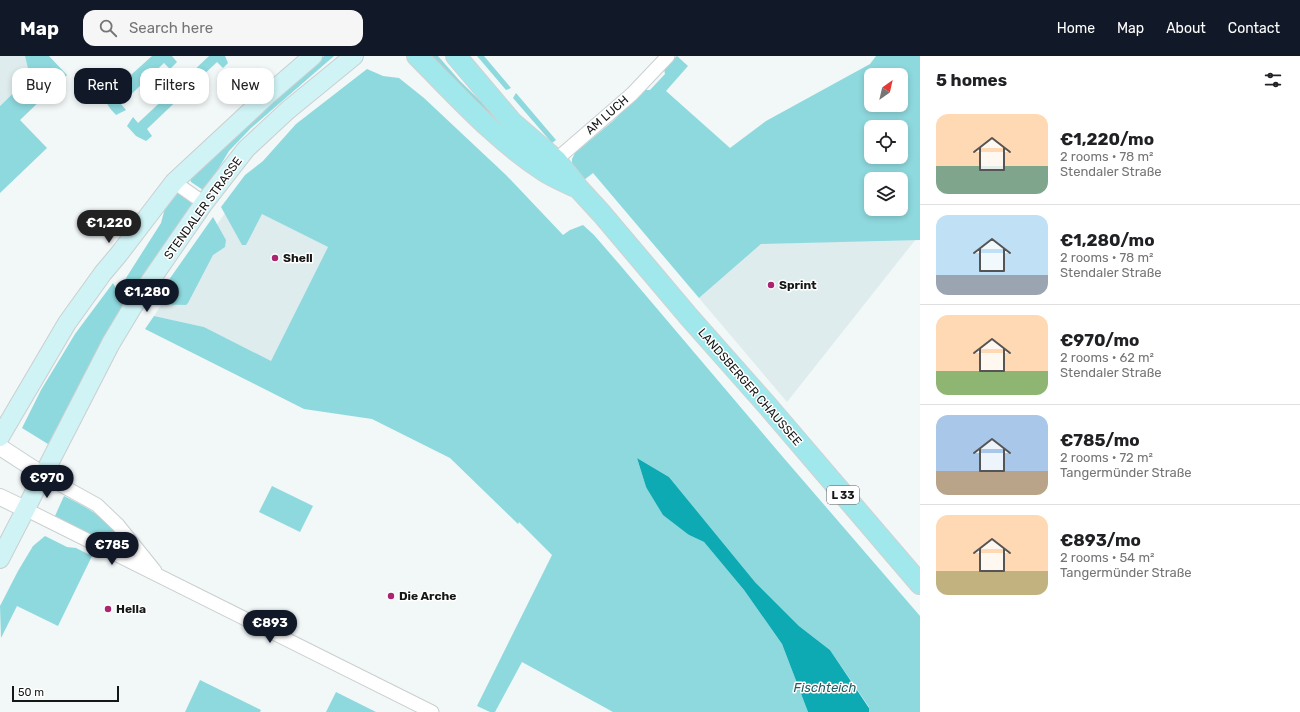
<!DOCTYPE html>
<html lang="en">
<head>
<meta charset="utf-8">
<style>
	body { margin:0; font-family:Rubik,sans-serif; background:#f6f6f6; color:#202124; height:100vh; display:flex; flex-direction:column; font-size:15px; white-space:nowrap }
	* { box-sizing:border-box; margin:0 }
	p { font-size:13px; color:#757577 }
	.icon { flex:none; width:22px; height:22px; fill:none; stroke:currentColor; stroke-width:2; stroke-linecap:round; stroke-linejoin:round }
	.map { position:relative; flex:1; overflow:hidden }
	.drawer { display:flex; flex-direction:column; background:#fff; width:380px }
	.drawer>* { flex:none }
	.guide { position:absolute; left:12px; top:12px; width:380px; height:36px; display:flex; gap:8px }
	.needle { width:26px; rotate:34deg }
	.buttons { position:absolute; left:864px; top:12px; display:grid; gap:8px }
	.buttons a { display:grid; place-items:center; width:44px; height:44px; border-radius:8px; background:#fff; box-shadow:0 2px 6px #0003; font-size:20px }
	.scale { position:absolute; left:12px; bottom:10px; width:107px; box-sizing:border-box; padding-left:4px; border:2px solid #151717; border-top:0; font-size:11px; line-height:14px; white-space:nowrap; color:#151717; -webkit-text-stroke:3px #fff; paint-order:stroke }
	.price { position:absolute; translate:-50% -34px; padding:0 9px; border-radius:14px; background:#111827; color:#fff; font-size:13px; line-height:26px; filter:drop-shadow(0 1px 2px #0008) }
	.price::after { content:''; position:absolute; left:50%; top:24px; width:12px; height:9px; margin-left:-6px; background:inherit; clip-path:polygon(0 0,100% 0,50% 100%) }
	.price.current { background:#222; color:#fff }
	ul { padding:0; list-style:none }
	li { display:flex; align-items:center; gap:12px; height:100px; padding:0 16px }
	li+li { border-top:1px solid #e0e0e0 }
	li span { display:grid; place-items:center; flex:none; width:112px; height:80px; border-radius:12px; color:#555 }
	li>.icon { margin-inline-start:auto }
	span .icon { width:48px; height:48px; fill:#fffc; stroke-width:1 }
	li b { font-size:17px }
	h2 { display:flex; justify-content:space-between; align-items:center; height:48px; padding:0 16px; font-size:17px }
	.pill { padding:0 14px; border-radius:12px; background:#fff; box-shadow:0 2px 6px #0003; font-size:14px; line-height:36px }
	.pill.current { background:#111827; color:#fff }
	header { display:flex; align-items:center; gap:24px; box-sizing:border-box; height:56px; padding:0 20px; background:#111827; color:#fff }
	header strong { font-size:19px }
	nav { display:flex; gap:22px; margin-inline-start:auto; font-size:14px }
	.search { width:280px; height:36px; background:#f6f6f6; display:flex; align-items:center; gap:10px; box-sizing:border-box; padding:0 14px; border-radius:12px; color:#757577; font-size:15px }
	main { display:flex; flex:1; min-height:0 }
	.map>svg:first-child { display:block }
	.built { fill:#deeced }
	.green { fill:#8ed9de; fill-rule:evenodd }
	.water { fill:#0eaab3 }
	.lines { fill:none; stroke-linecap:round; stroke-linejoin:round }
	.minor-casing { stroke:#cacfcf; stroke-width:15 }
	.tertiary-casing { stroke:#cacfcf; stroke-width:18 }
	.secondary-casing { stroke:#cacfcf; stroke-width:20 }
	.primary-casing { stroke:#d0d1d1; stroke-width:22 }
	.minor { stroke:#fff; stroke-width:13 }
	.tertiary { stroke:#fff; stroke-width:16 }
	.secondary { stroke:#d0f3f6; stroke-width:18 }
	.primary { stroke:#a1e8ec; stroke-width:20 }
	.poi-dot { fill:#aa2670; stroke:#fff; stroke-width:1.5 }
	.labels { text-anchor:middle; stroke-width:3; stroke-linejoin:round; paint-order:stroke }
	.shield { fill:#fff; stroke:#5b5d5d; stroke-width:1 }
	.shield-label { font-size:11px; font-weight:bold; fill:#151717 }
	.street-label { font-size:12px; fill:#151717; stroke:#fff }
	.poi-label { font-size:12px; font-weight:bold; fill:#151717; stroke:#fff; text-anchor:start }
	.water-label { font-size:13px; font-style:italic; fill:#245b5e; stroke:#fff }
</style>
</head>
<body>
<header>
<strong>Map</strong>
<div class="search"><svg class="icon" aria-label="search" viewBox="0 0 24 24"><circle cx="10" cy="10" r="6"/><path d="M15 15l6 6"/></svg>Search here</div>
<nav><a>Home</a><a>Map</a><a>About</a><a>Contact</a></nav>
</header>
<main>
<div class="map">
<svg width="920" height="656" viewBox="0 0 920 656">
	<rect width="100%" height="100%" fill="#f2f7f7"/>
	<g class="built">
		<path d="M0 0H25L30 21 0 50Z"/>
		<path d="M235 144 328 191 271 306 204 271 154 260 189 206Z"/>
		<path d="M916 183 787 346 699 242 761 188Z"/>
	</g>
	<g class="green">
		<path d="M25 0H49L67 19 20 64 47 92 0 137V50L30 21Z"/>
		<path d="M152 0H172L177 6 170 13 164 7 121 48 126 54 116 59C101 43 101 36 116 21L122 27Z"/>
		<path d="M209 0H225L228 7 223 12 217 6 196 26 202 32 195 39 189 33 147 73 152 80 146 85 136 80 127 70 133 61 138 67 182 26 176 19 183 13 189 19Z"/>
		<path d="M324 0H334L251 72 229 95 206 133 203 134 191 126 190 123 290 29Z"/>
		<path d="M427 0H438L460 25 518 82V86Z"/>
		<path d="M477 0H484L511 32 506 34Z"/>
		<path d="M677 0 688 10 666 35 730 92 766 65 870 8 876 0H920V184L761 188 699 242 593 117 584 124 572 111V103L575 97 613 65 644 34H650L665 18 664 13ZM871 19H901V49H871ZM871 71H901V101H871ZM871 123H901V153H871Z"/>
		<path d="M367 13 383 20 399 22 424 42 506 119 563 179 570 174 583 169 594 179 620 209 782 400 920 560V656H869V651L830 594 799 570 755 526 669 421 637 402 646 431 689 479 704 486 744 534 782 588 808 656H613L522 606 495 656H490L477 650 552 499 519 466 518 468 450 402 372 363 304 353 145 273 154 260 204 271 271 305 328 191 262 158 246 189H242L221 151 245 119 263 105 296 68Z"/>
		<path d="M516 37 556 84 552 87 513 42Z"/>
		<path d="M178 137 189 144 193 149 135 234 125 227 126 222 161 167 165 152Z"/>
		<path d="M213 161 226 184 225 191 213 199 188 247 186 249 152 248Z"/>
		<path d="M113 227 125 249 109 275 48 388 22 372 41 334 75 278Z"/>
		<path d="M272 430 313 450 300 476 259 456Z"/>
		<path d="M64 440C86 451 103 459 118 480 121 483 123 486 124 491L120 493H118L55 460Z"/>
		<path d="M45 480 67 491 76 492 92 500 58 570 17 550 1 582 0 550 18 515 33 490Z"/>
		<path d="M200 624 261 654 260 656H185Z"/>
		<path d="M336 636 376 656H326Z"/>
	</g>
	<path class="water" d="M637 402 669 421 755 526 799 570 830 594 869 652V656H808L782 588 744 534 704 486 689 479 663 459 646 431Z"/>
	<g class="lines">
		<g class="minor-casing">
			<g id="minor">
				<path d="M550 109 632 38 668 0"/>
				<path d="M174 126 204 147"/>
				<path d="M43 419 97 449 118 469 155 515"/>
				<path d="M25 453 432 656"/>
			</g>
		</g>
		<g class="tertiary-casing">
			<g id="tertiary">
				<path d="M0 391 43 419"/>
				<path d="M0 441 25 453"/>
			</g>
		</g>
		<g class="secondary-casing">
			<g id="secondary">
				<path d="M0 381 67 267 103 217 119 198 174 126 270 37 313 0"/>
				<path d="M0 503 111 287 135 247 204 147 246 93 288 54 354 0"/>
			</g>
		</g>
		<g class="primary-casing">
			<g id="primary">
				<path d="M417 0C457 40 496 84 544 115 553 121 563 125 573 130"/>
				<path d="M456 0 512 66 556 104 580 134 602 158 689 261 766 348 920 528"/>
			</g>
		</g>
		<use href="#minor" class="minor"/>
		<use href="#tertiary" class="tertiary"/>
		<use href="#secondary" class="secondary"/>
		<use href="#primary" class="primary"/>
	</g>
	<g class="poi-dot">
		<circle cx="275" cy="202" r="4"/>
		<circle cx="771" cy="229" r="4"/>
		<circle cx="391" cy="540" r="4"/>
		<circle cx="108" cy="553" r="4"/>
	</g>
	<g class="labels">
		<rect class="shield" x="827" y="430" width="32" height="18" rx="3"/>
		<g class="shield-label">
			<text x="843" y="443">L 33</text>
		</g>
		<g class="street-label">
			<text transform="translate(607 59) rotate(-41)" y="4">AM LUCH</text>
			<text transform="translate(203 152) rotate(-54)" y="4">STENDALER STRASSE</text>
			<text transform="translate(750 331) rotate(49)" y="4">LANDSBERGER CHAUSSEE</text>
		</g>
		<g class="poi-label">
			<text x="283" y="206">Shell</text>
			<text x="779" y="233">Sprint</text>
			<text x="399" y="544">Die Arche</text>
			<text x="116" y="557">Hella</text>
		</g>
		<g class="water-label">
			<text x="825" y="636">Fischteich</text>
		</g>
	</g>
</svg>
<div class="buttons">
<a><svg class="needle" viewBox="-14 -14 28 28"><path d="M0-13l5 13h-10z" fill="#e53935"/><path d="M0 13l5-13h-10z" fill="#757577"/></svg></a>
<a><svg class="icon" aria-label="locate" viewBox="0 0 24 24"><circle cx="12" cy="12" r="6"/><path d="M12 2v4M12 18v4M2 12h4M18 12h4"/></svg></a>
<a><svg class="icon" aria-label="layers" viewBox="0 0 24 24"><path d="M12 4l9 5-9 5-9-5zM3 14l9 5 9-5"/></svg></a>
</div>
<div class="scale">50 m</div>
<b class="price current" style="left:109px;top:188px">€1,220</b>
<b class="price" style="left:147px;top:257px">€1,280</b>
<b class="price" style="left:47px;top:443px">€970</b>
<b class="price" style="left:112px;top:510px">€785</b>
<b class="price" style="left:270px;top:588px">€893</b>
<div class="guide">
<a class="pill">Buy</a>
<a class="pill current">Rent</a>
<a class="pill">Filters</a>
<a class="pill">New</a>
</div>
</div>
<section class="drawer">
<h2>5 homes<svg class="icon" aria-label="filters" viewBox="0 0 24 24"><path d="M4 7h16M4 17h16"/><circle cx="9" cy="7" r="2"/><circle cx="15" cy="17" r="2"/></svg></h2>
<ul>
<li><span style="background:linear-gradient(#ffd9b3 65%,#7fa58c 0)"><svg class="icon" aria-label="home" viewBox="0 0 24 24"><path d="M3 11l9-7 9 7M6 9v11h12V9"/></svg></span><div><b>€1,220/mo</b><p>2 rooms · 78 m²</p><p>Stendaler Straße</p></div></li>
<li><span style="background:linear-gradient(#bfe0f5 75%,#9aa5b1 0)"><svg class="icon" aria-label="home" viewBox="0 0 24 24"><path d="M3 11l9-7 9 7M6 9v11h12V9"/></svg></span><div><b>€1,280/mo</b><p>2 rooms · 78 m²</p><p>Stendaler Straße</p></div></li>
<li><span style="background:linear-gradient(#ffd9b3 70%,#8fb573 0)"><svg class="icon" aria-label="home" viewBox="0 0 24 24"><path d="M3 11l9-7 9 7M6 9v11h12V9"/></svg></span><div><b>€970/mo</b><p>2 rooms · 62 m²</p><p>Stendaler Straße</p></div></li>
<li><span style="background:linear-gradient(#a9c7e8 70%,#b9a48a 0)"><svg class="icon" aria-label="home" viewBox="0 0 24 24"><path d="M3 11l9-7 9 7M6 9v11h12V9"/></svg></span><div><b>€785/mo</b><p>2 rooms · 72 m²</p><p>Tangermünder Straße</p></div></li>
<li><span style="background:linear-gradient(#ffd9b3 70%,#c2b280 0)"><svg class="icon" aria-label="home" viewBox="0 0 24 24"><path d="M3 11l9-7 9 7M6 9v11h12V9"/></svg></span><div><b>€893/mo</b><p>2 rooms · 54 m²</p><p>Tangermünder Straße</p></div></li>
</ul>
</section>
</main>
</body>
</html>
